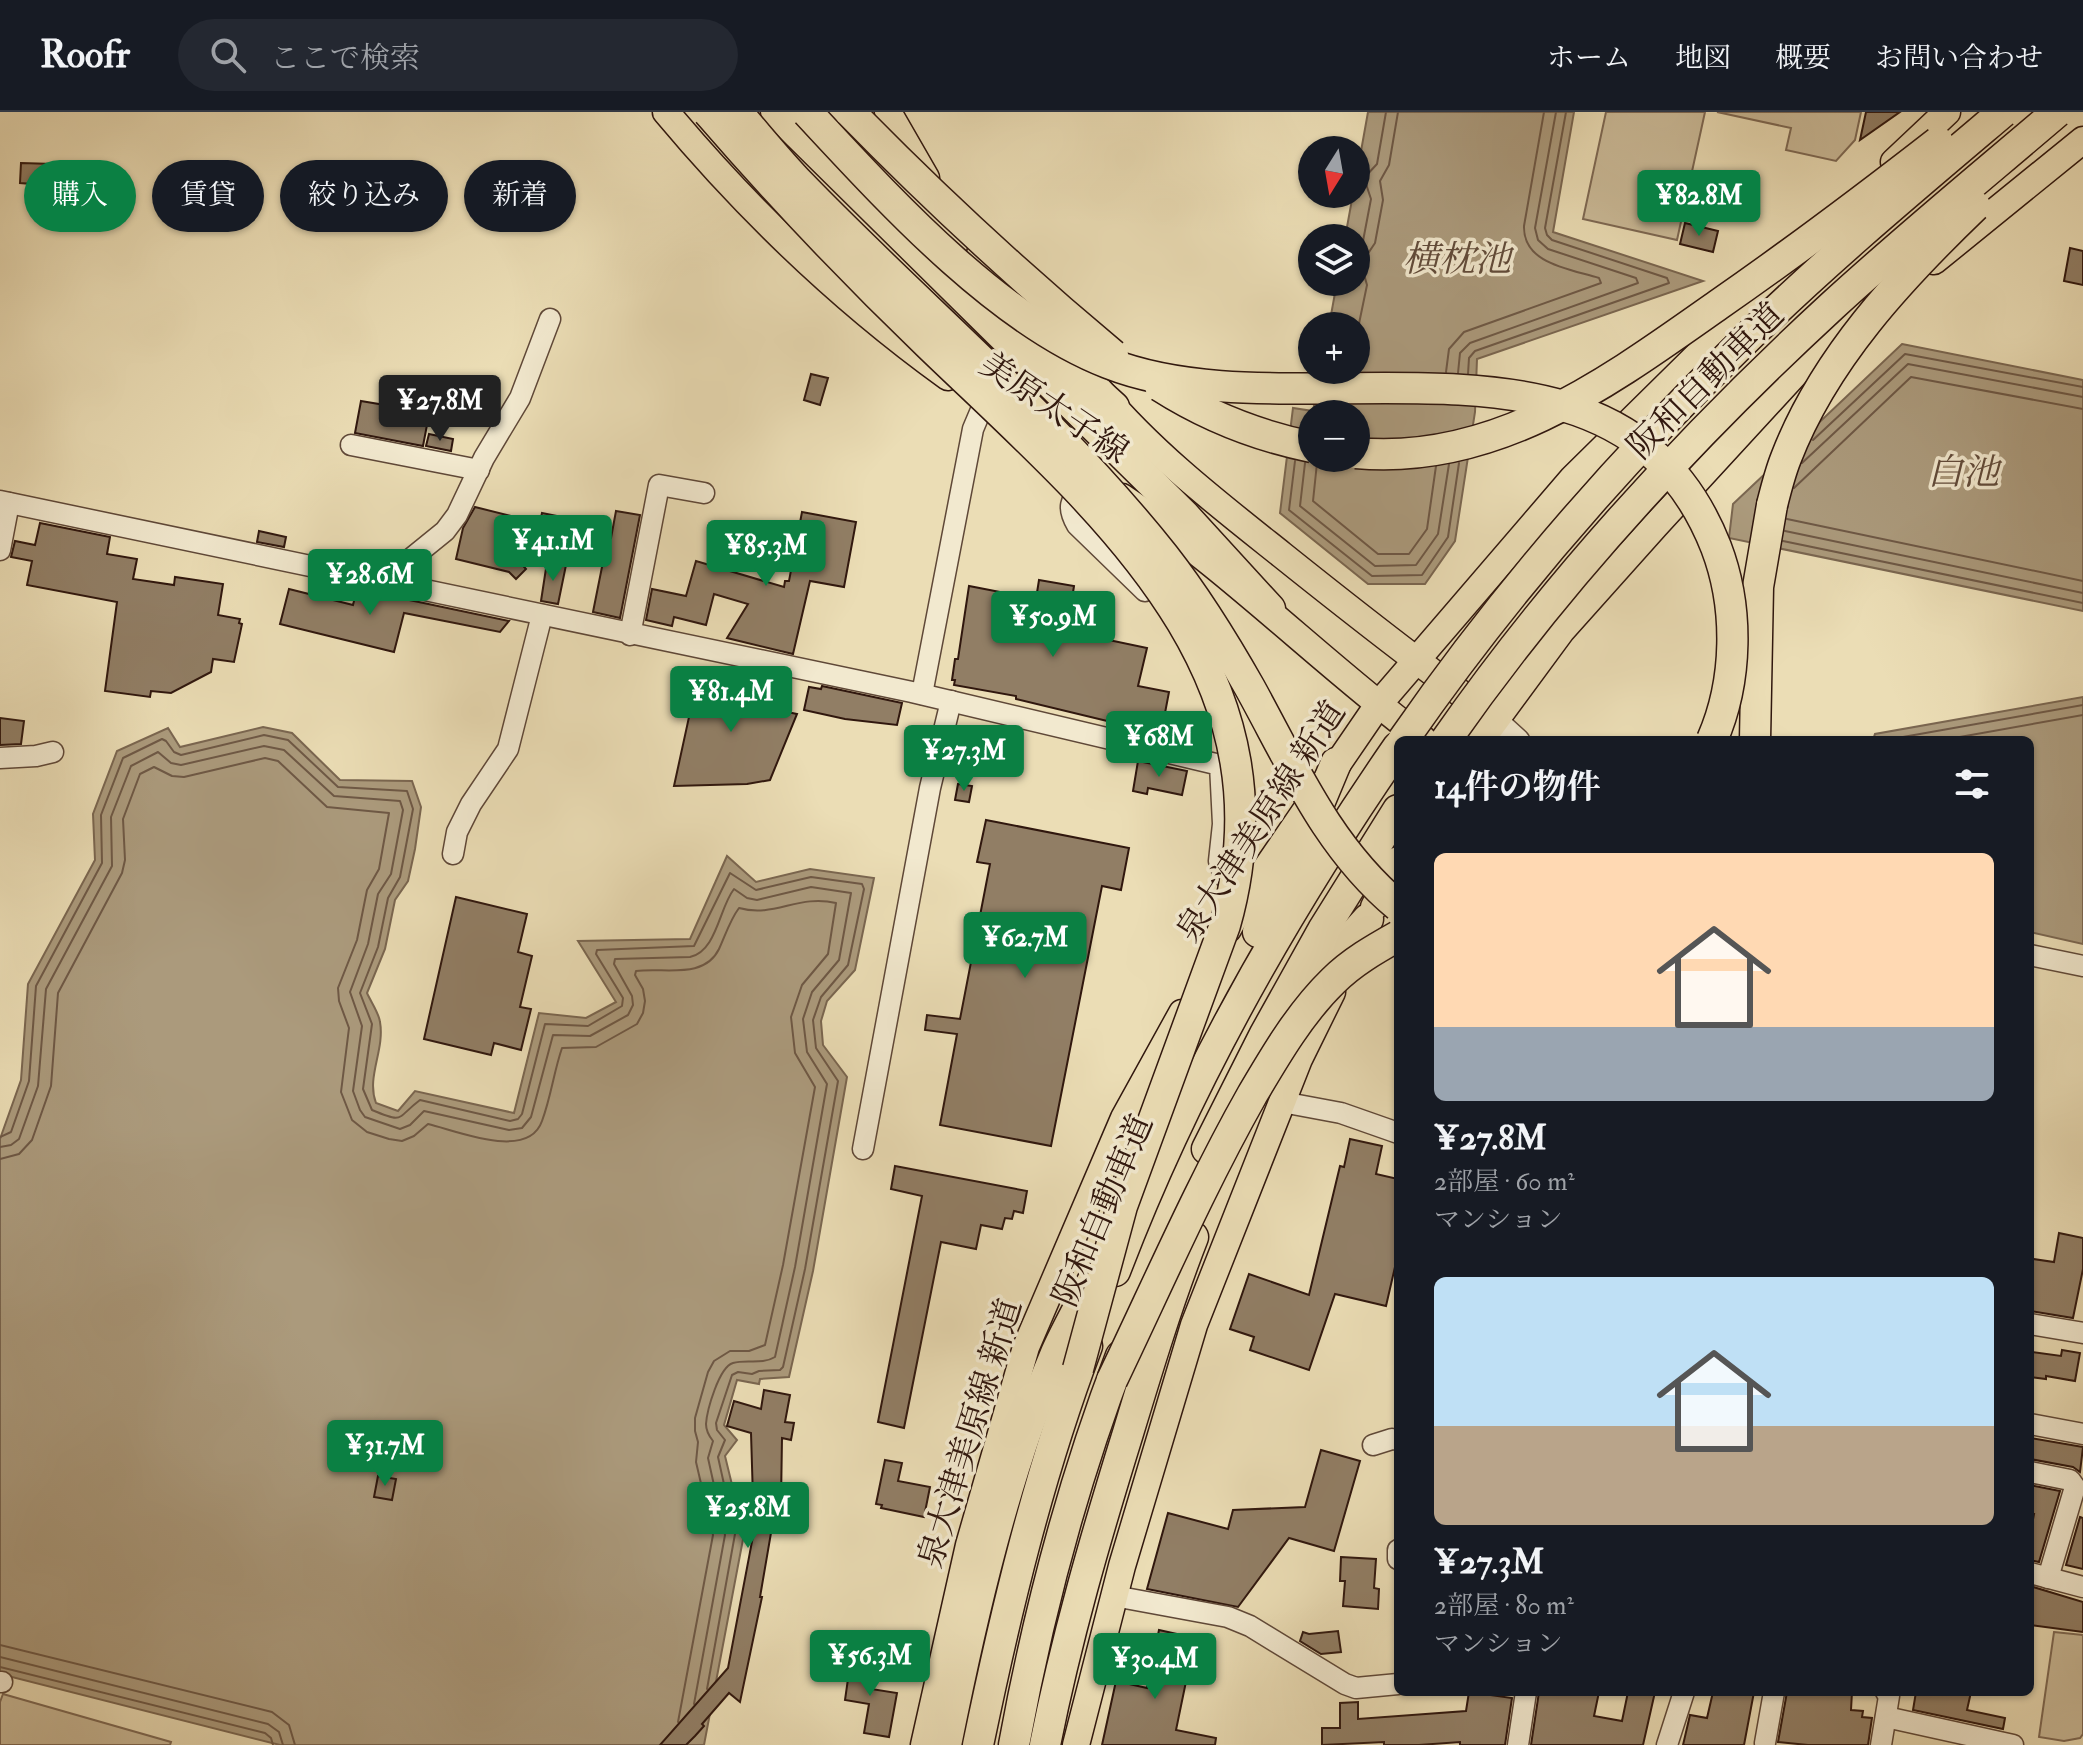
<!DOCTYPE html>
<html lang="ja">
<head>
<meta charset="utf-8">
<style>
	body { margin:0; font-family:"IM FELL Double Pica","Noto Serif JP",serif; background:#242831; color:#f1f3f6; height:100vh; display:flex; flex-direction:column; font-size:30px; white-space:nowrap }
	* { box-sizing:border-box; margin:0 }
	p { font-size:26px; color:#9ea1a6 }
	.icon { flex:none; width:44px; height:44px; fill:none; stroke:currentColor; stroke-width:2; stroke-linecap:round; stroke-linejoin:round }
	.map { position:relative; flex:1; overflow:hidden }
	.details { position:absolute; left:1394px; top:624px; width:640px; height:960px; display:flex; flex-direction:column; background:#171b24; border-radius:12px; box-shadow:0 2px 6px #0004 }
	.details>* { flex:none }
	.top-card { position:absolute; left:24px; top:48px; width:760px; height:72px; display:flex; gap:16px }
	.needle { width:52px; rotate:191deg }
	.fabs { position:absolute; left:1298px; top:24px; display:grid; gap:16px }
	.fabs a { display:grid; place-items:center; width:72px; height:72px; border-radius:50%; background:#171b24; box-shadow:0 2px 6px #0004; font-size:40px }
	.price { position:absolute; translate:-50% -68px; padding:0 18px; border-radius:8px; background:#0b8043; color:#fff; font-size:26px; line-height:52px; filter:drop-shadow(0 2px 4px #0008) }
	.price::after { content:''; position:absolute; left:50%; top:48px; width:24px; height:18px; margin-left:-12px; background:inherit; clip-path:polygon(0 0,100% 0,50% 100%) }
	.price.current { background:#222; color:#fff }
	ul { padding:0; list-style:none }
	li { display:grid; align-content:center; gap:16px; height:424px; padding:0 40px }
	li span { display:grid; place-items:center; height:248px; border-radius:12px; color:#555 }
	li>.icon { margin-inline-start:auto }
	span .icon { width:144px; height:144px; fill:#fffc; stroke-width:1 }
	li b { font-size:34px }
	h2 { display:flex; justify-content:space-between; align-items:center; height:96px; padding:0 40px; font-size:34px }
	.tag { padding:0 28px; border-radius:36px; background:#171b24; box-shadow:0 2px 6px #0004; font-size:28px; line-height:72px }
	.tag.current { background:#0b8043; color:#fff }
	header { display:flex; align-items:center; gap:48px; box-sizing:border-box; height:112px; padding:0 40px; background:#171b24; border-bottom:2px solid #363941 }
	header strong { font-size:38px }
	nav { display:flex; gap:44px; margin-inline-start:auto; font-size:28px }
	.search { width:560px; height:72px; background:#242831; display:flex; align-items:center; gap:20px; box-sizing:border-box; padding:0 28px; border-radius:44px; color:#9ea1a6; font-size:30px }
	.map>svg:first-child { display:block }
	.green { fill:#cbbb99; stroke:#7e6954; stroke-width:2 }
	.water { fill:#ab9a7c; stroke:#7a6650; stroke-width:2; fill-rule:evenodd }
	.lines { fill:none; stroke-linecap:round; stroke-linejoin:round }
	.shore { stroke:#6e5845; stroke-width:2 }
	.building { fill:#917e65; stroke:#30170e; stroke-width:2 }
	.minor-casing { stroke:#5f4838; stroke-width:23 }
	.major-casing { stroke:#30170e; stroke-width:29 }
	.highway-casing { stroke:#30170e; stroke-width:33 }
	.minor { stroke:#f2e9cf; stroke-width:20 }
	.major { stroke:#ebddb5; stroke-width:26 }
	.highway { stroke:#ebddb5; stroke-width:30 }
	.highway-bridge-casing { stroke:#30170e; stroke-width:33; stroke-linecap:butt }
	.highway-bridge { stroke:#ebddb5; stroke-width:30 }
	.labels { text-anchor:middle; stroke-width:7; stroke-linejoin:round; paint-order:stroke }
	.street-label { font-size:34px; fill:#30170e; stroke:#f2e9cf }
	.water-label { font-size:36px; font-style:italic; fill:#614b3a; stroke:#f2e9cf }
</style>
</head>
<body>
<header>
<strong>Roofr</strong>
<div class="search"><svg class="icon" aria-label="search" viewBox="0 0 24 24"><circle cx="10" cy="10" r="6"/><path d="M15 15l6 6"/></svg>ここで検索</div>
<nav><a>ホーム</a><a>地図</a><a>概要</a><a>お問い合わせ</a></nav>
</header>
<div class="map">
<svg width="2083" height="1633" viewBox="0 0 2083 1633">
	<rect width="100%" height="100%" fill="#ebddb5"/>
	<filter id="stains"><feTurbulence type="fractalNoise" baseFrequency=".0025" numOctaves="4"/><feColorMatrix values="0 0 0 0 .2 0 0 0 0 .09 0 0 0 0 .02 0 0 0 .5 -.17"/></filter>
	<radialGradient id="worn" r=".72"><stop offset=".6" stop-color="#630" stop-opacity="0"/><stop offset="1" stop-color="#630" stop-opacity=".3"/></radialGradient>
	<g class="green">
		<path d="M1606 0H1705L1677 128 1583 107Z"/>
		<path d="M1717 0H1861L1855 28 1836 49 1786 38 1791 16Z"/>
		<path d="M2054 1520 2083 1523V1622L2080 1626 2064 1629 2039 1625Z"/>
		<path d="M3 1582 171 1630 170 1633H0V1590Z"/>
	</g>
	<g class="water">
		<path d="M1368 0H1574L1553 120 1703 169 1477 247 1475 300 1455 429 1425 472H1368L1280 401 1293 296 1313 299 1321 258H1356V214H1329L1337 170H1356V126H1345L1353 82H1356V67ZM1312 302H1356V346H1312Z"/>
		<path d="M1902 232 2083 268V499L1729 426 1733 392Z"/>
		<path d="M2083 585V832L2030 820V628H1873L1875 622Z"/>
		<path d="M263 615 292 621 340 668 412 669 421 695 415 737 408 769 395 788 385 837 367 881C371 890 379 901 380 910 385 938 366 965 376 991L398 999 415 979 514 1001 539 901 586 906 616 890 578 829 690 827 727 744 756 770 810 757 874 766 855 858 827 889 821 909 823 933 847 965 813 1159 789 1265 760 1267 759 1272 737 1268 724 1313 737 1328 725 1344 744 1422 704 1633H280L0 1562V1027L21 968 28 872 95 748 93 702 117 639 168 616 180 635Z"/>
	</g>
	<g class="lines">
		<g class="shore">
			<path d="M1356 140 1363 129 1371 87 1364 66 1377 52 1386 0"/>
			<path d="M1356 226 1367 173 1361 152 1375 131 1383 88 1380 69 1389 53 1398 0"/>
			<path d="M1446 260 1449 237 1464 220 1601 171 1599 166C1570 157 1523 152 1524 114L1544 0"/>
			<path d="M1458 261 1460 241 1470 231 1638 171 1636 166 1548 137 1538 128 1535 116 1556 0"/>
			<path d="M1468 262 1469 246 1475 239 1669 171 1667 166 1552 128 1547 123 1545 116 1566 0"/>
			<path d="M1813 328 1905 242 2083 275"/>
			<path d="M1295 349 1289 398 1372 464 1422 463 1448 425 1459 351"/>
			<path d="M1305 351 1300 394 1375 454 1416 453 1438 422 1449 352"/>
			<path d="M1317 351 1313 389 1378 442H1409L1427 417 1436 354"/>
			<path d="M1802 351 1908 252 2083 285"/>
			<path d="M1794 376 1911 265 2083 297"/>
			<path d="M1787 407 2083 469"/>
			<path d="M1785 419 2083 481"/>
			<path d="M1783 429 2083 491"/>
			<path d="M1886 628 2083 593"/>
			<path d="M1943 628 2083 603"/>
			<path d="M0 1025 11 1020 29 969 36 874 102 751 101 703 123 646 162 627 166 629 174 640 181 643 264 623 288 628 338 675 407 679 413 697 400 765 388 786 378 835 360 881 372 912 363 977 372 998C405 1012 396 1006 420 988L510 1009 518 1007 522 1002 545 912 588 914 622 894 623 886 596 842 597 838 694 834 730 761 756 778 811 765 862 772 864 777 848 853 821 885 813 908 816 936 838 969 805 1157 783 1255 780 1258 759 1259 752 1262 738 1260 732 1263 716 1311 717 1318 725 1328 718 1345 735 1422 707 1577"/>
			<path d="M0 1035 11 1033 19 1027 38 974 46 877 112 754 111 705 131 654 158 640 171 651 181 653 264 634 284 638 334 684 400 689 403 698 391 762 378 782 368 832 350 880 362 914 353 979 360 998 365 1005 400 1017 410 1013 424 999 509 1018 522 1016 531 1005 553 923 590 924 628 903 633 893 632 884 614 852 615 847 690 845C717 839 719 796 734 777L747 786 757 788 811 775 851 781 839 848 812 880 803 907 807 940 827 972 795 1155 775 1245C762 1253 746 1247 733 1251 719 1255 707 1298 706 1312 706 1319 709 1324 713 1329L708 1346 725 1423 694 1592"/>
			<path d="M0 1047 19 1042 32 1028 51 974 58 881 122 761 125 748 123 707 140 662 154 655 172 664 184 665 265 646 278 649 327 695 389 701 379 757 367 778 357 828 338 876 339 889 349 916 341 980 352 1008 367 1020 389 1027 402 1029 414 1024 428 1012C458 1019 528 1049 542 1009 551 985 554 959 562 936L596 935 637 912 643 901 645 889 643 877 635 863 636 859C664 855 704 868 719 837 725 824 730 808 739 796 775 806 798 782 836 791L828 842 802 873 791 905 795 941 815 975 783 1153 765 1233 749 1239H730L714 1249 708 1260 695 1306V1319L698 1330 696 1350 713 1423 678 1610"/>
			<path d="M0 1533 272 1600 289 1613 295 1633"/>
			<path d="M0 1545 268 1612 279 1620 283 1633"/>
			<path d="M0 1555 265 1621 271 1626 273 1633"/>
		</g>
	</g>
	<g class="building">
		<path d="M1866 0H1900L1860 28Z"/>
		<path d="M21 51 53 52 52 75 55 76V93L31 92 32 72 20 71Z"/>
		<path d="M1685 111 1718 119 1713 140 1680 132Z"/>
		<path d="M2070 136 2083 139V173L2064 169Z"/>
		<path d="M811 262 828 266 820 293 804 288Z"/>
		<path d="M361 289 403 296 404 292 430 297 423 334 355 321Z"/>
		<path d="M429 322 453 327 451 339 426 334Z"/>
		<path d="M475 395 511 404 504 432 526 457 516 467 509 460 456 447 463 416Z"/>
		<path d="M616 399 640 403 620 506 593 500 603 450 567 443 571 419 611 426Z"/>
		<path d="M802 400 856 410 844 475 810 469 793 542 727 526 748 492 714 482 706 513 674 505 672 514 646 508 652 477 686 484 696 449 784 475 785 469H789Z"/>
		<path d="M542 401 562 405 558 423 538 419Z"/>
		<path d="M40 411 110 425 107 442 137 447 133 467 174 473 175 465 223 472 218 503 240 507 239 511 242 512 234 550 213 547 211 560 171 581 151 579 150 585 105 579 117 490 27 473 32 449 11 445 15 429 35 433Z"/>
		<path d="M259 419 286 425 284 435 257 430Z"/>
		<path d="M547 450 566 453 558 492 541 489Z"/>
		<path d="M1039 468 1074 474 1068 513 1106 521 1104 527 1147 536 1138 574 1169 580 1161 622 1016 587V584L954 573 955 568H952L955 547H958L969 474 1036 487Z"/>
		<path d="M289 477 353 493 357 477 509 509 500 520 404 501 394 540 280 512Z"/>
		<path d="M719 556 739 560 738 566 759 571 754 593 797 602 770 668 747 672 674 674 694 582 707 560 718 562Z"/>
		<path d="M822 574 902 591 897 613 845 607 804 598 809 575 821 577Z"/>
		<path d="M0 606 24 609 21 632 0 633Z"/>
		<path d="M1138 649 1187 659 1182 683 1148 676 1147 682 1133 679Z"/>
		<path d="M958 672 972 674 969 690 955 688Z"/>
		<path d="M986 708 1129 736 1121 778 1102 774 1051 1034 940 1013 957 922 925 918 927 903 960 907 990 752 977 750Z"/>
		<path d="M456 785 527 802 518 840 532 844 520 895 531 897 521 938 494 931 491 943 424 927Z"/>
		<path d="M1350 1027 1382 1034 1376 1062 1398 1067V1142L1386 1194 1335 1182 1309 1258 1250 1238 1254 1225 1230 1217 1249 1162 1309 1183 1340 1054 1344 1055Z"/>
		<path d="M895 1054 1027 1079 1023 1101 1014 1099 1012 1107 1005 1106 1002 1117 981 1113 976 1137 941 1130 904 1316 878 1310 922 1084 891 1077Z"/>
		<path d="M2059 1121 2083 1126V1157L2073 1206 2030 1199V1163L2033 1147 2054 1150Z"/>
		<path d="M2062 1238 2080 1241 2075 1269 2046 1264V1267L2030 1265 2032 1240 2061 1244Z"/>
		<path d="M764 1278 790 1283 785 1310 794 1311 791 1328 782 1326 781 1389 773 1388 774 1406H771V1421L760 1485H762L740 1590 729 1581 702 1612 704 1614 695 1624 686 1633H660L728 1556 754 1419 751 1321 727 1314 734 1289 761 1297Z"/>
		<path d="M2030 1326 2083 1335 2080 1360 2073 1355 2030 1347Z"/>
		<path d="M1321 1338 1360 1349 1334 1439 1289 1426 1238 1495 1147 1477 1168 1401 1228 1417 1233 1398 1305 1395Z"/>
		<path d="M885 1348 902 1351 898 1369 930 1375 924 1405 881 1396 882 1393 876 1392Z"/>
		<path d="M378 1364 396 1367 392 1388 374 1385Z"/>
		<path d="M2030 1373 2060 1379 2039 1450 2030 1448V1424L2034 1402H2030Z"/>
		<path d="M2080 1405 2083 1406V1457L2066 1453Z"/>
		<path d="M1341 1445 1376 1447 1374 1476 1379 1477 1378 1497 1343 1494 1345 1469H1340Z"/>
		<path d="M2030 1474 2083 1490V1520L2030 1513Z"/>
		<path d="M1159 1518 1195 1526 1176 1618 1216 1626 1215 1633H1102L1116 1569 1147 1576Z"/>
		<path d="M1338 1519 1341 1540 1321 1542 1300 1529 1303 1520 1309 1522Z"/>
		<path d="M844 1549 875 1555 871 1577 897 1581 889 1625 864 1621 869 1592 845 1588 848 1567 841 1565Z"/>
		<path d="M1469 1580 1512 1586 1505 1633H1460V1630L1419 1633H1384V1630L1322 1633V1616H1340V1591L1358 1590V1607L1466 1599Z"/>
		<path d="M1539 1580H1599L1594 1604 1622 1609 1628 1580H1655L1643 1633H1531Z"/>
		<path d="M1713 1580H1754L1744 1633H1683L1690 1603 1707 1606Z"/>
		<path d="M1787 1580H1852L1851 1598 1863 1599 1862 1605 1872 1606 1868 1633H1808L1778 1630Z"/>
		<path d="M1916 1580H1971L1967 1598 2005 1606 2003 1617 1913 1598Z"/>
	</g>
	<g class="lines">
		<g class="minor-casing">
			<g id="minor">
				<path d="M351 333 479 358"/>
				<path d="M1083 373C1071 389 1066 394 1077 413L1145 479"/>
				<path d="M0 389 912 580 1220 653 1223 712 1219 749 1224 764 1232 773"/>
				<path d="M0 438 9 391"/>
				<path d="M388 468 392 462 445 419 457 403 484 346 520 286 550 207"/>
				<path d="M630 523 659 373 704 381"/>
				<path d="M922 582 973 317 984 291"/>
				<path d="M1496 607 1519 628"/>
				<path d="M0 646 36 644 53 640"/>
				<path d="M453 742 457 720 471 692 508 637 542 503"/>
				<path d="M2030 843 2083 854"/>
				<path d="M1282 990 1341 1001 1398 1021"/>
				<path d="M863 1037 930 676 951 589"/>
				<path d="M2030 1212 2083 1221"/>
				<path d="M2030 1312 2083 1322"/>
				<path d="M1373 1333 1392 1327 1398 1328"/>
				<path d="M2030 1360 2070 1368 2075 1375 2048 1466"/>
				<path d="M1398 1438V1447"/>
				<path d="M2030 1461 2083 1475"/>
				<path d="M1114 1484 1228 1505 1250 1514 1345 1572 1356 1576 1398 1572"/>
				<path d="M0 1570H2"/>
				<path d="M1886 1605 2013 1633"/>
				<path d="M1765 1631 1774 1580"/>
				<path d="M1518 1633 1526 1580"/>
				<path d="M1667 1633 1684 1580"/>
				<path d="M1881 1633 1889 1584 1886 1580"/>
			</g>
		</g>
		<g class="major-casing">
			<g id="major">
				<path d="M666 0C748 98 844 190 948 265"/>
				<path d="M888 0 926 66"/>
				<path d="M1894 50 1947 0"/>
				<path d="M1934 149 2083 28"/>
				<path d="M1100 279C1153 342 1218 392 1282 443 1352 499 1423 555 1496 607"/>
				<path d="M1122 385C1229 457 1321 550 1424 628"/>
				<path d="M1481 628 1562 518 1655 414 1816 239 1868 200"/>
				<path d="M1374 795 1398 748"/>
				<path d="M1228 817 1245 787 1378 593 1573 366 1783 159"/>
				<path d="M924 1633 969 1433 1026 1235 1124 1006 1182 901"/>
				<path d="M1076 1633 1122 1454 1194 1213 1299 947 1332 880"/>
			</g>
		</g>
		<g class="highway-casing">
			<g id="highway">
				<path d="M776 0 1184 403 1270 497"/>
				<path d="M877 40 952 133"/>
				<path d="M1027 216 1114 295"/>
				<path d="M1755 628 1758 475 1772 393"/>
				<path d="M1258 820 1303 730 1336 651"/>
				<path d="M1305 882 1321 859 1368 807"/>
				<path d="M1207 1037 1265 922 1323 818 1398 698"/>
				<path d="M1115 1159C1185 975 1286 797 1398 635"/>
				<path d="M946 1633C972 1503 1004 1364 1056 1241 1068 1214 1084 1187 1097 1160"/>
				<path d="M978 1633C1006 1498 1038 1364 1087 1234"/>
				<path d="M1014 1633C1038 1502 1073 1369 1121 1244"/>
				<path d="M1045 1633C1066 1527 1096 1424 1128 1321 1148 1255 1168 1189 1193 1125"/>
			</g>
		</g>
		<use href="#minor" class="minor"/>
		<use href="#major" class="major"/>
		<use href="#highway" class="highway"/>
		<g class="highway-bridge-casing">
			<g id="highway-bridge">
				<path d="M708 0C778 81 852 159 929 233 1095 393 1298 555 1225 813L1122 1094 1078 1257"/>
				<path d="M737 0C758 24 778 49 801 73 921 197 1056 308 1164 444 1196 485 1224 530 1250 576 1293 654 1328 736 1398 794"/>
				<path d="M807 0C888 87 997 208 1108 251 1300 327 1617 183 1716 435 1739 495 1738 569 1712 628"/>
				<path d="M850 0C933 85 1022 167 1113 243"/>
				<path d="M1160 274C1207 304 1258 324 1312 335"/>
				<path d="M1356 341C1496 354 1610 269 1718 193 1793 141 1866 86 1938 30"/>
				<path d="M1772 393C1776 377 1780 361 1786 346 1824 247 1900 166 1975 94"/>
				<path d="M1403 628C1501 487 1613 357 1736 237 1821 153 1912 77 2003 0"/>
				<path d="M1446 628C1557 469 1690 325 1832 194 1905 127 1982 64 2057 0"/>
				<path d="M1112 1268C1158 1172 1200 1075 1252 983 1275 944 1300 901 1333 869 1352 850 1375 837 1398 824"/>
			</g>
		</g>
		<use href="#highway-bridge" class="highway-bridge"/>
	</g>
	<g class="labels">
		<g class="street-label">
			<text transform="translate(1705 268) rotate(-45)" y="12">阪和自動車道</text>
			<text transform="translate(1055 295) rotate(34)" y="12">美原太子線</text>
			<text transform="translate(1260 709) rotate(-57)" y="12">泉大津美原線 新道</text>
			<text transform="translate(1102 1098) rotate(-67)" y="12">阪和自動車道</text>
			<text transform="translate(969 1321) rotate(-73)" y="12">泉大津美原線 新道</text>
		</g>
		<g class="water-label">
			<text x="1457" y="159">横枕池</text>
			<text x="1963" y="372">白池</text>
		</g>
	</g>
	<rect width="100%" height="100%" filter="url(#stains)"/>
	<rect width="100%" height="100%" fill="url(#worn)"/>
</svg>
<div class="fabs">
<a><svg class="needle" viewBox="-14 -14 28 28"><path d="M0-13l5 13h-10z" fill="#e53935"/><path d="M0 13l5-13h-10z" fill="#9ea1a6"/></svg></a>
<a><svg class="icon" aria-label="layers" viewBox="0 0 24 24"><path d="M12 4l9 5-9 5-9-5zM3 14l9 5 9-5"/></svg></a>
<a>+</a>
<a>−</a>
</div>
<b class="price" style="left:1699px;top:126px">¥82.8M</b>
<b class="price current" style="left:440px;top:331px">¥27.8M</b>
<b class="price" style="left:553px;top:471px">¥41.1M</b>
<b class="price" style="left:766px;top:476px">¥85.3M</b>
<b class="price" style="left:370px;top:505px">¥28.6M</b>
<b class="price" style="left:1053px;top:547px">¥50.9M</b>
<b class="price" style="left:731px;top:622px">¥81.4M</b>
<b class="price" style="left:1159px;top:667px">¥68M</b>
<b class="price" style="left:964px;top:681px">¥27.3M</b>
<b class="price" style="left:1025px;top:868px">¥62.7M</b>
<b class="price" style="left:385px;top:1376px">¥31.7M</b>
<b class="price" style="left:748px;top:1438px">¥25.8M</b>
<b class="price" style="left:870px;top:1586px">¥56.3M</b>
<b class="price" style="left:1155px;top:1589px">¥30.4M</b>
<div class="top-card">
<a class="tag current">購入</a>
<a class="tag">賃貸</a>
<a class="tag">絞り込み</a>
<a class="tag">新着</a>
</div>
<section class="details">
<h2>14件の物件<svg class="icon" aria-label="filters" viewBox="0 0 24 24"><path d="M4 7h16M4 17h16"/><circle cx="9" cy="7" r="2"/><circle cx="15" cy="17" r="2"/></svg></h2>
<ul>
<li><span style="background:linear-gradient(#ffd9b3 70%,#9aa5b1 0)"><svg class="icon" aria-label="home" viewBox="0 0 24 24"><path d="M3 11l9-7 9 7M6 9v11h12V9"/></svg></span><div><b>¥27.8M</b><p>2部屋 · 60 m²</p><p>マンション</p></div></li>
<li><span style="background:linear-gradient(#bfe0f5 60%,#b9a48a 0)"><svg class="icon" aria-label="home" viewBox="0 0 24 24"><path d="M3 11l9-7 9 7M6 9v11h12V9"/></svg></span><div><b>¥27.3M</b><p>2部屋 · 80 m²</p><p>マンション</p></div></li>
</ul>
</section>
</div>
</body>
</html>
